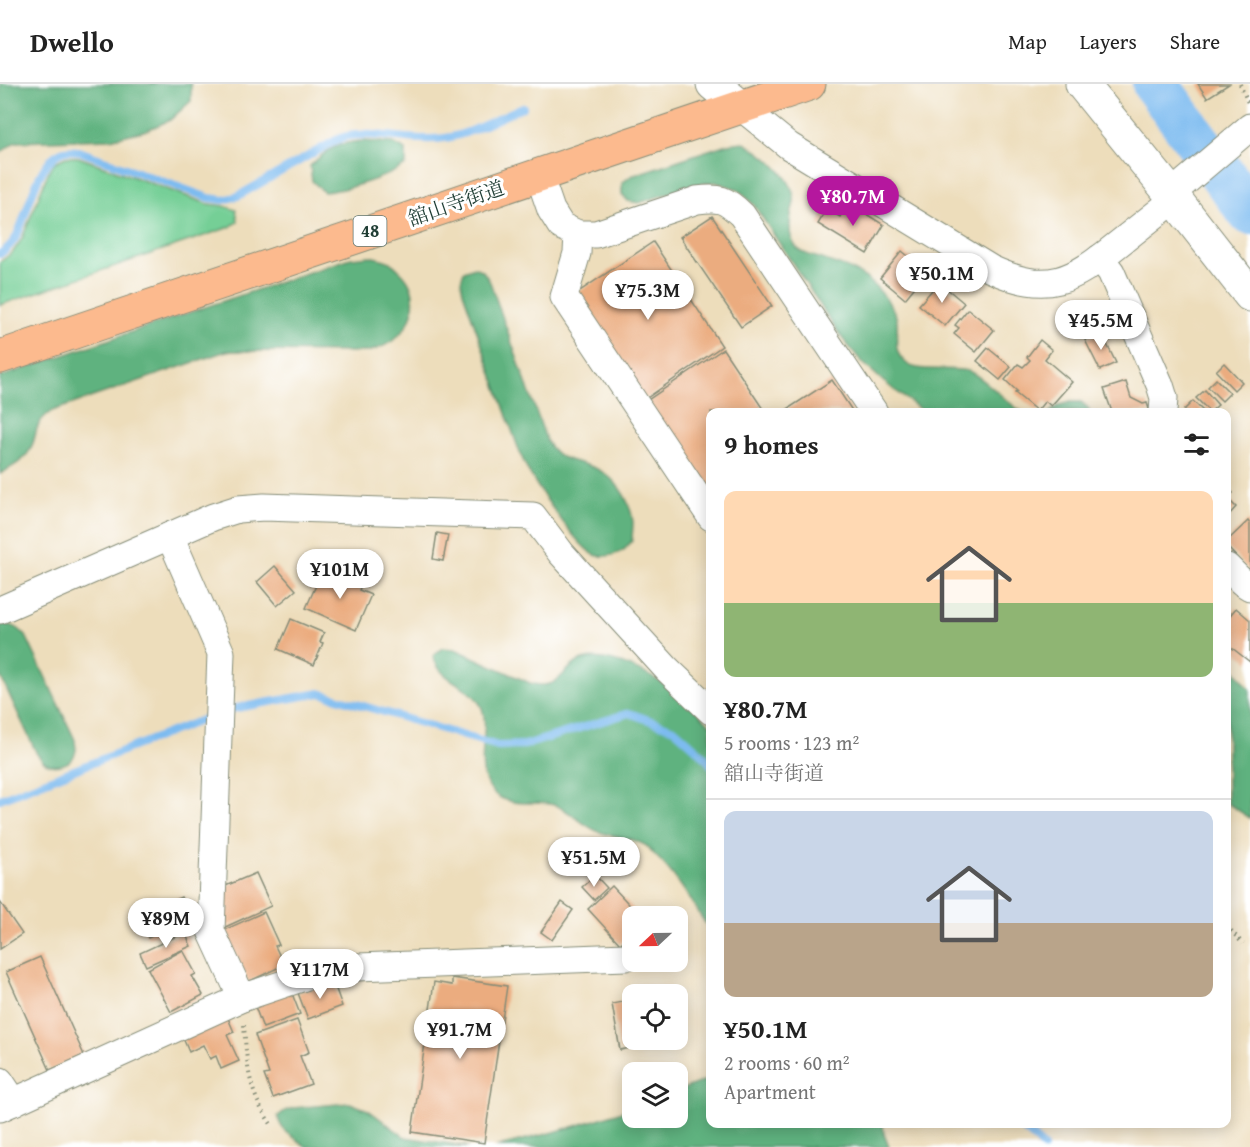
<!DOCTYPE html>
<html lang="en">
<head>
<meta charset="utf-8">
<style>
	body { margin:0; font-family:"Gentium Book Plus","Noto Serif JP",serif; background:#f2f2f2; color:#222; height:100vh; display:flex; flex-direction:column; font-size:22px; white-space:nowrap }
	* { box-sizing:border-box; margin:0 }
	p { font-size:20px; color:#767676 }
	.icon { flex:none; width:33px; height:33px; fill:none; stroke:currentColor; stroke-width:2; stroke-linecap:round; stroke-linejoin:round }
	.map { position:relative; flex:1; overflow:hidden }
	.details { position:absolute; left:706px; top:324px; width:525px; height:720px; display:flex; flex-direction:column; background:#fff; border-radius:12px; box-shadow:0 3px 15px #0003 }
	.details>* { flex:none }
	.needle { width:39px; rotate:248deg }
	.fabs { position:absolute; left:622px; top:822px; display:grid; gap:12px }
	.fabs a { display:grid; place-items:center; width:66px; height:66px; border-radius:12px; background:#fff; box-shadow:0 3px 15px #0003; font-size:30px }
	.price { position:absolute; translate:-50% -51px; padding:0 14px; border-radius:21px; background:#fff; color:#222; font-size:20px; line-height:39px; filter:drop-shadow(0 2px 3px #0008) }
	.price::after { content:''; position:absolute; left:50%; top:36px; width:18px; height:14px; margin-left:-9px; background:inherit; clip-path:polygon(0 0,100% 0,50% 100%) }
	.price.selected { background:#b5179e; color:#fff }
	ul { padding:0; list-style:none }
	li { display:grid; align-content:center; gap:12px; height:318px; padding:0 18px }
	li+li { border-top:2px solid #e0e0e0 }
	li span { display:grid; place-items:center; height:186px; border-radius:12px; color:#555 }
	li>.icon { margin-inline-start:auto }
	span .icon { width:108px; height:108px; fill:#fffc; stroke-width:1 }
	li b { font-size:26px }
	h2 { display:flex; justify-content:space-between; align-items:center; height:72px; padding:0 18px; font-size:26px }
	header { display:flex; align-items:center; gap:36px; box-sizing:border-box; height:84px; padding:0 30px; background:#fff; border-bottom:2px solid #e0e0e0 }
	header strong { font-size:28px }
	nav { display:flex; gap:33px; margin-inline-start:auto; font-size:21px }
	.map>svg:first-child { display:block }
	.green { fill:#74cf96; stroke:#4a8665; stroke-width:1.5 }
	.forest { fill:#5fb27f; stroke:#3f785a; stroke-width:1.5 }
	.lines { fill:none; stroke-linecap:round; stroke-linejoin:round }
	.stream { stroke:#7dbbf0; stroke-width:8 }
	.river { stroke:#7dbbf0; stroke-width:46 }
	.building { fill:#ebac7f }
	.minor-casing { stroke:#868d78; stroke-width:29 }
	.tertiary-casing { stroke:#868d78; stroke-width:35 }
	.primary-casing { stroke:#868d78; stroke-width:35 }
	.path { stroke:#868d78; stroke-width:4; stroke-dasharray:1.5 4.5; stroke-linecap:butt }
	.minor { stroke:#fff; stroke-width:27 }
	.tertiary { stroke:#fff; stroke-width:33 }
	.primary { stroke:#fcba8e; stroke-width:33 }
	.labels { text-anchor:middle; stroke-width:6; stroke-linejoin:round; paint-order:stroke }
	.shield { fill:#fff; stroke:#627771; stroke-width:1.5 }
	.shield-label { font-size:18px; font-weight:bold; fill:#1f3d34 }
	.street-label { font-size:20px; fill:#1f3d34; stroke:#fff }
</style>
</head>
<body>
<header>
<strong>Dwello</strong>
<nav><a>Map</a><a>Layers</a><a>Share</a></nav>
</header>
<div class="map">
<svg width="1250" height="1063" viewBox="0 0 1250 1063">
	<rect width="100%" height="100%" fill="#fff"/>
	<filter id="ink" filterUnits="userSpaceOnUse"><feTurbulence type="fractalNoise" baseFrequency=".0167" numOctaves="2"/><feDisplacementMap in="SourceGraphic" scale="12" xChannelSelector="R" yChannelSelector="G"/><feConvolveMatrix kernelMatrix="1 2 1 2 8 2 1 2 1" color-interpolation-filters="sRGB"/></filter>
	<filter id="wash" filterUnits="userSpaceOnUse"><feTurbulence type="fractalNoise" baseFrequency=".008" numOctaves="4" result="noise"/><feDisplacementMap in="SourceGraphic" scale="24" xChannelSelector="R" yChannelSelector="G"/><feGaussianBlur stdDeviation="1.35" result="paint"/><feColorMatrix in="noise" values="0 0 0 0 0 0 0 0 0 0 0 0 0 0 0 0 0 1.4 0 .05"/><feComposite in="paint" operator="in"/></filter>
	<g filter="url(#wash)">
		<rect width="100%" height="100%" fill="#edddbb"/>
		<path class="green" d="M66 73H78L208 120 224 122 236 126 238 137 230 143 0 221V178L13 168 22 155 48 89 55 78Z"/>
		<g class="forest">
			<path d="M0 0H191V17L170 36 147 46 110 55 15 58 0 69Z"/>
			<path d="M363 57 393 59 406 66V81C388 93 347 106 324 108L312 97 310 82C327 65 339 58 363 57Z"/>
			<path d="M743 58C762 69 791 90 794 113 795 118 793 122 792 126 789 139 788 155 798 165 804 170 812 172 819 174 839 181 860 186 875 202 883 210 892 222 896 232 901 249 889 265 906 279 918 290 951 282 968 287 983 292 1007 319 1022 328H923L917 323 884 298 862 278 842 254 754 121 738 105 715 98 693 101 639 119 628 117 622 110V99L631 92 727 60Z"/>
			<path d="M370 172C376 174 383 175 388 177 392 179 396 183 399 186 420 204 417 235 397 253 389 261 378 265 367 268L226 267 52 327C30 342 40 351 28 369 21 379 10 384 0 390V293L87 263 351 174Z"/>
			<path d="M474 183 483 187 490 198 547 358C559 378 571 375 590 382 614 390 630 414 633 438 633 444 632 451 632 457 629 460 626 465 622 467 616 471 602 474 595 471 579 465 540 407 530 390 526 383 523 376 520 369L463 208 461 197 464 187Z"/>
			<path d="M1071 318H1081L1088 324 1090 328H1050L1060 321Z"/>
			<path d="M0 540C12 540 18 543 26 552L75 656C75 660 76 663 76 666 74 681 55 685 44 678 41 676 39 672 37 670L0 591Z"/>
			<path d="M442 564 455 565 530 599C559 607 559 589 578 578 605 564 660 595 680 612 691 622 701 632 711 641V848C694 822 678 793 655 771 652 768 649 763 645 761 631 753 612 753 597 747 581 740 570 726 554 721 536 716 513 724 496 711 468 689 494 643 480 620 467 598 441 599 433 572Z"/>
			<path d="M1227 576 1250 605V734L1227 719Z"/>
			<path d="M711 994V1040H883L884 1050 889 1063H496C542 1051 588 1040 633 1023V1034H678V1007Z"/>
			<path d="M350 1019 368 1026 405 1053 469 1063H306C295 1052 280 1049 278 1032L285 1027 293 1024Z"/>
		</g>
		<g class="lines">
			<g class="stream">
				<path d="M0 170C7 165 12 161 16 153 28 131 37 73 65 67 69 66 75 67 79 67L209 114 224 116 238 112 331 59C336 56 342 53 348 52 380 47 413 59 445 54 469 51 500 33 523 23"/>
				<path d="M231 625 320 609 498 662 525 661 629 629 674 645 702 670 711 681"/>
				<path d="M0 715 207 634"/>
				<path d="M1018 1040 1044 1063"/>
			</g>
			<path class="river" d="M1155 0 1250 128"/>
		</g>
		<g id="blocks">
			<g class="building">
				<path d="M1198 0H1229L1207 14Z"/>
				<path d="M848 119 884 141 867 170 818 140 827 125 840 133Z"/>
				<path d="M712 132 772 222 741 243 680 153Z"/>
				<path d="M653 158 722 262 644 316 574 211Z"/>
				<path d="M902 167 927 188 905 215 880 194Z"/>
				<path d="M939 198 964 219 945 242 919 221Z"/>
				<path d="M1082 224 1092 240 1081 247 1071 232Z"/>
				<path d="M968 225 994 246 976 268 954 250 959 244 955 241Z"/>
				<path d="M1113 241 1116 247 1106 252 1103 246Z"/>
				<path d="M1101 248 1116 279 1100 286 1085 256Z"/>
				<path d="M1040 256 1052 266 1045 275 1072 298 1051 322 1045 317 1037 327 1015 309 1017 307 1005 296 1018 280 1023 283 1030 276 1027 273Z"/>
				<path d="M988 264 1011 283 1000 296 977 277Z"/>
				<path d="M723 265 765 328H711V417L645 318Z"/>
				<path d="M1224 279 1242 298 1234 306 1216 287Z"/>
				<path d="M1216 295 1230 309 1222 317 1208 303Z"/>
				<path d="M832 296 853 328H783Z"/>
				<path d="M1126 298 1131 314 1143 320 1147 319 1150 328H1112L1104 305Z"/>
				<path d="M1205 306 1218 321 1210 328 1196 314Z"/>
				<path d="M1193 317 1204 328H1187L1184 326Z"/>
				<path d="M1227 403 1233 409 1227 414 1236 423 1227 433Z"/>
				<path d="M1248 437 1250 440V484L1249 486 1227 463V457Z"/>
				<path d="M437 449 448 451 443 477 433 475Z"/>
				<path d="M275 482 296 506 277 522 257 498Z"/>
				<path d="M321 490 345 500 349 490 363 496 359 506 371 511 356 546 306 524Z"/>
				<path d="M1236 524 1250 536V578L1227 560V535Z"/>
				<path d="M291 535 324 549 320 558 323 559 314 581 278 565Z"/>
				<path d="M256 789 271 822 221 845 223 803Z"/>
				<path d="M595 791 607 804 594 816 582 803Z"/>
				<path d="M612 802 640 832H633V848L620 860 588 825Z"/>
				<path d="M181 813 191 834 148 854 138 833Z"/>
				<path d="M0 818 22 850 0 865Z"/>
				<path d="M562 818 573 826 552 856 541 848Z"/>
				<path d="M264 828 279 861 275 862 284 881 248 898 224 846Z"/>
				<path d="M185 848 191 862 146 882 140 869Z"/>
				<path d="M183 866 196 890 192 892 203 911 171 928 148 885Z"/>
				<path d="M40 873 84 971 50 986 6 888Z"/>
				<path d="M452 894 507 902 484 1059 412 1048 434 898 452 901Z"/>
				<path d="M333 897 342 922 308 935 298 909Z"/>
				<path d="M291 907 300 930 263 944 254 920Z"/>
				<path d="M633 916V956H659L660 958 620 966 612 920Z"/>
				<path d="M228 934 234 948 227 951 239 977 221 985 216 972 210 975 203 961 189 968 183 954Z"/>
				<path d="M297 936 309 968 300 972 311 1000 273 1014 264 991 269 990 255 951Z"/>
			</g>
		</g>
	</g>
	<g filter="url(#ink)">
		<use href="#blocks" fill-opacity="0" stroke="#868d78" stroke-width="1.5"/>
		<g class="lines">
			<g class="minor-casing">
				<g id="minor">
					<path d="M741 23 789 62 991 185C1048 211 1072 197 1117 161 1137 145 1156 130 1175 115"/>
					<path d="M539 91 551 126 561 142 578 150H596L697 116C720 113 725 115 742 131L874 328"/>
					<path d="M1171 110 1250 43"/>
					<path d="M578 150 577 169 564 213 711 433"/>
					<path d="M1100 174 1111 188 1160 301 1164 314 1163 328"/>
					<path d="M170 452 221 569 211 847 242 914"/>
					<path d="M1227 483 1242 498 1250 503"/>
					<path d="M0 526 213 433 238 425 264 423 533 432 561 469 667 585 711 627"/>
					<path d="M0 997 14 1018"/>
					<path d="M0 1024 242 914 331 884 626 873"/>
				</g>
			</g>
			<g class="tertiary-casing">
				<g id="tertiary">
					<path d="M713 0 741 23"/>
					<path d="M1082 0 1171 110 1250 211"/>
				</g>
			</g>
			<g class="primary-casing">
				<path id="primary" d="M0 273 809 0"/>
			</g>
			<g class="path">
				<path d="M1240 0 1248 19"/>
				<path d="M1227 842 1243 860"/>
				<path d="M244 941C246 968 247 995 259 1020 262 1027 267 1034 271 1040"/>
			</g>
			<use href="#minor" class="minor"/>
			<use href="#tertiary" class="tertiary"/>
			<use href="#primary" class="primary"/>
		</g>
	</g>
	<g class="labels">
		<rect class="shield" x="353.5" y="132" width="33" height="30" rx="4.5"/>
		<g class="shield-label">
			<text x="370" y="153">48</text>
		</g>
		<g class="street-label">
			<text transform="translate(456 119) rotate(-19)" y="7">舘山寺街道</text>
		</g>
	</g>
</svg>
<div class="fabs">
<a><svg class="needle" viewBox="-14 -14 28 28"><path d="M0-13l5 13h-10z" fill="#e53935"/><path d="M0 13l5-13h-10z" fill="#767676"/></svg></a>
<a><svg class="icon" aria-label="locate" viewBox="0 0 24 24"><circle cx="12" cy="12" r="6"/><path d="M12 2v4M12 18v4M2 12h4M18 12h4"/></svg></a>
<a><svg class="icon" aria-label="layers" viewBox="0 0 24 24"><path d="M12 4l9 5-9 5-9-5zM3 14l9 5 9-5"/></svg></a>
</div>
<b class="price selected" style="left:853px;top:143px">¥80.7M</b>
<b class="price" style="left:942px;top:220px">¥50.1M</b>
<b class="price" style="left:648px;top:237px">¥75.3M</b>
<b class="price" style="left:1101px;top:267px">¥45.5M</b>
<b class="price" style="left:340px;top:516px">¥101M</b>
<b class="price" style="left:594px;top:804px">¥51.5M</b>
<b class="price" style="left:166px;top:865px">¥89M</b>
<b class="price" style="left:320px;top:916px">¥117M</b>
<b class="price" style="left:460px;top:976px">¥91.7M</b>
<section class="details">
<h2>9 homes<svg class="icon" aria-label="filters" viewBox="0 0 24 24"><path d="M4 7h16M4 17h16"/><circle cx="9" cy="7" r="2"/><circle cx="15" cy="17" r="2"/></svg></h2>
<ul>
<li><span style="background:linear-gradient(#ffd9b3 60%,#8fb573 0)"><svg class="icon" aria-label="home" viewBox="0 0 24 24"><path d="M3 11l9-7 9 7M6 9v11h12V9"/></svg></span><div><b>¥80.7M</b><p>5 rooms · 123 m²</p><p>舘山寺街道</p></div></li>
<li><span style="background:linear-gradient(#c9d6e8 60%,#b9a48a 0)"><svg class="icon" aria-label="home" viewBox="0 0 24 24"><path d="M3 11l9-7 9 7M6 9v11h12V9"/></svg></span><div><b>¥50.1M</b><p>2 rooms · 60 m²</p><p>Apartment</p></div></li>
</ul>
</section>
</div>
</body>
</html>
